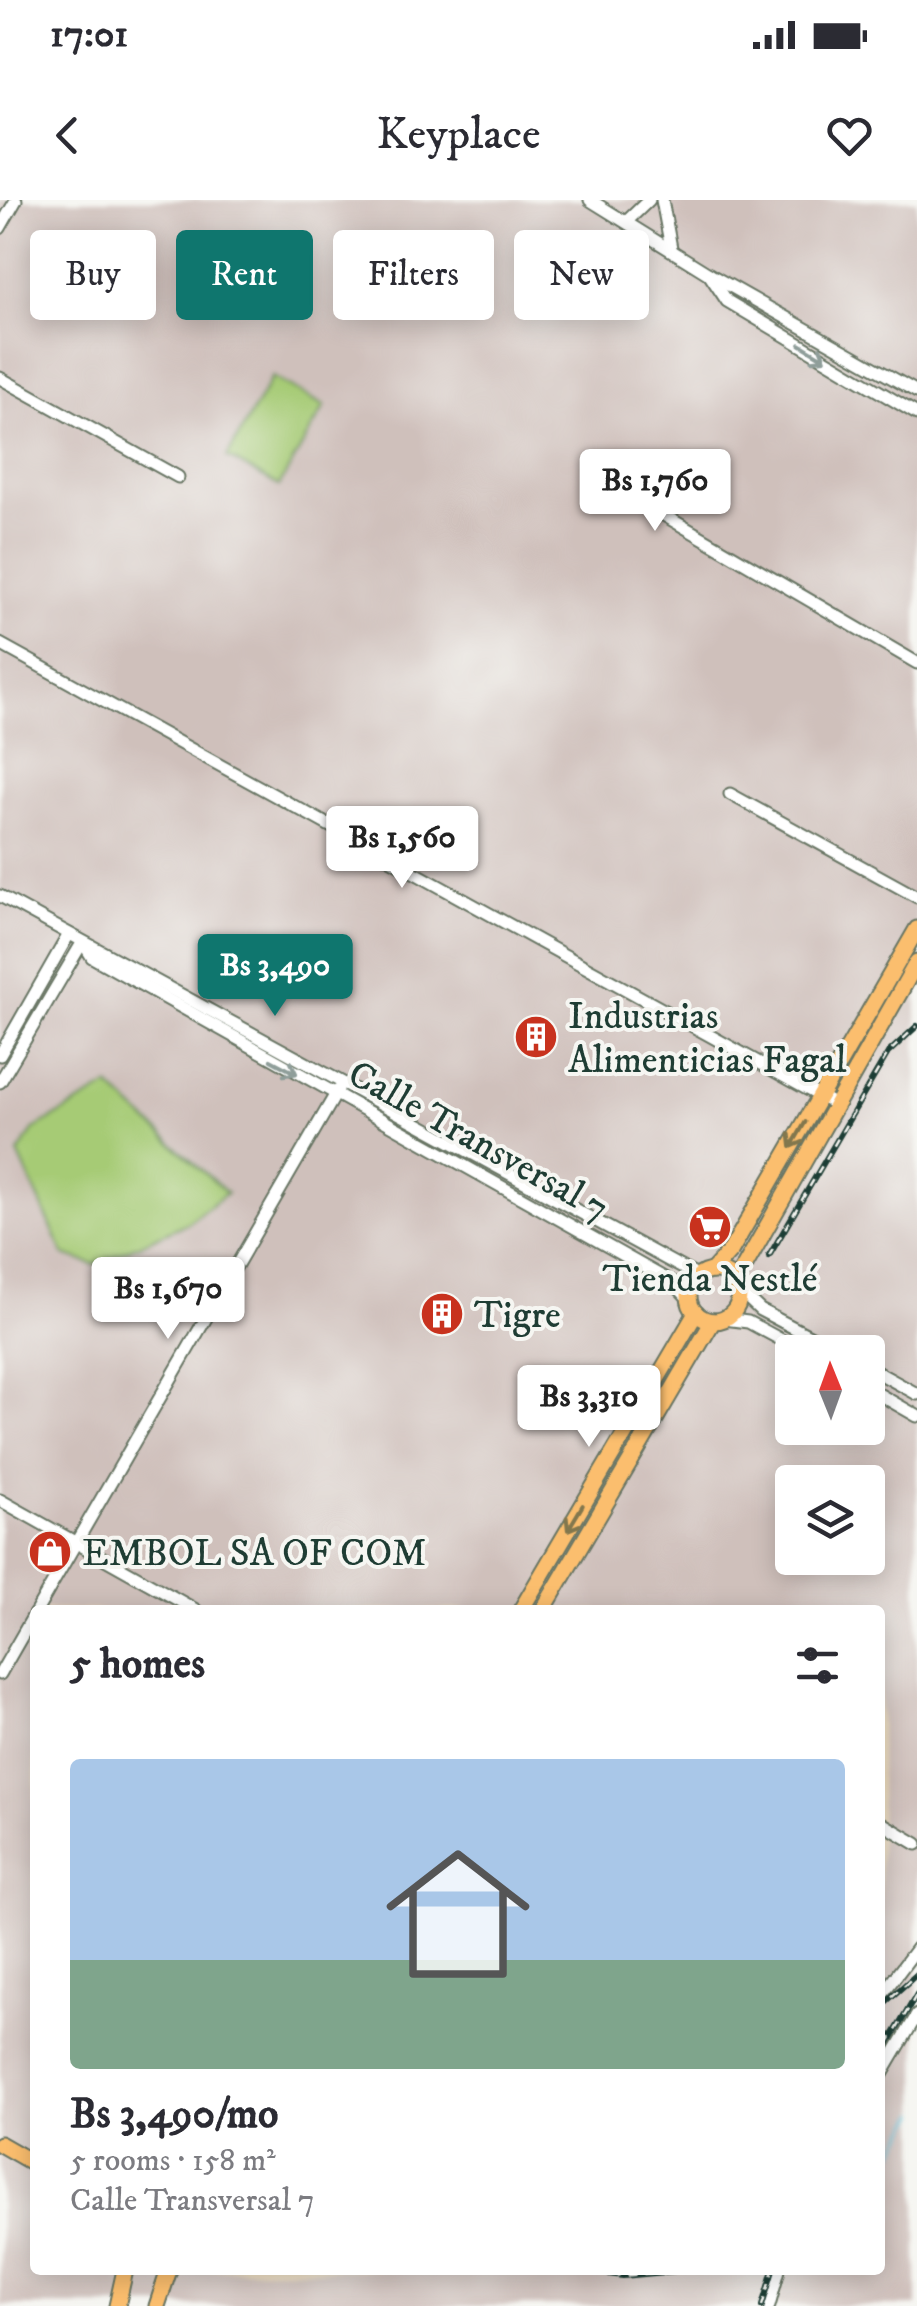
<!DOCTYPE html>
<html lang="en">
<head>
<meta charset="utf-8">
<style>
	body { margin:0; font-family:"IM FELL DW Pica",serif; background:#f2f2f3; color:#2b2b33; height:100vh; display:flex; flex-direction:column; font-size:38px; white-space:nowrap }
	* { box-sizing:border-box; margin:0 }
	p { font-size:32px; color:#7c7c81 }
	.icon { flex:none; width:55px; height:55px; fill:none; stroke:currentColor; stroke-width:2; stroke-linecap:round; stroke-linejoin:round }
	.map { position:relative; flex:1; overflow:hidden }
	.panel { position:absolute; left:30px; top:1405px; width:855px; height:670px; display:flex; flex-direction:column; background:#fff; border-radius:10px; box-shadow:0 5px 25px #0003 }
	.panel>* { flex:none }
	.top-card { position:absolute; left:30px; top:30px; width:858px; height:90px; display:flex; gap:20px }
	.needle { width:65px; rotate:359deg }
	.controls { position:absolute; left:775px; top:1135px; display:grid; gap:20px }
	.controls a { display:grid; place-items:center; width:110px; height:110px; border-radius:10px; background:#fff; box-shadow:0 5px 25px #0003; font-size:50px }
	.price { position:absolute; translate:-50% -85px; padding:0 22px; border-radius:10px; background:#fff; color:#222; font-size:32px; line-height:65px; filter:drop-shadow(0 2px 5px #0008) }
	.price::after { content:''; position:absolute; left:50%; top:60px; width:30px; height:22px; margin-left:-15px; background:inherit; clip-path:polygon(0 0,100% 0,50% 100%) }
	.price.selected { background:#0f766e; color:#fff }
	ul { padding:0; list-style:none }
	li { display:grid; align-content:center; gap:20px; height:530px; padding:0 40px }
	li+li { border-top:2px solid #e1e1e2 }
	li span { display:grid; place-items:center; height:310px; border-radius:10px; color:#555 }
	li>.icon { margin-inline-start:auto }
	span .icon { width:180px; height:180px; fill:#fffc; stroke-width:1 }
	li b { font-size:42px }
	h2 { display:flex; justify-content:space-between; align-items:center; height:120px; padding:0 40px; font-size:42px }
	.chip { padding:0 35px; border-radius:10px; background:#fff; box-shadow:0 5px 25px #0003; font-size:35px; line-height:90px }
	.chip.selected { background:#0f766e; color:#fff }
	.status { display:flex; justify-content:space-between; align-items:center; height:70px; padding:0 50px; background:#fff; direction:ltr }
	.status svg { height:28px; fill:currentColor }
	header { display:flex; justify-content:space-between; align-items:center; height:130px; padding:0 40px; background:#fff; font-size:45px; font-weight:600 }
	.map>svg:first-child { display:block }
	.industrial { fill:#cfc0bb; fill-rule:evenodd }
	.green { fill:#a6cb75; stroke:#628454; stroke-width:2.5 }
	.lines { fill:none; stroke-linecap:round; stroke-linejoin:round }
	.stream { stroke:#62c6df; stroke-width:2.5 }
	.minor-casing { stroke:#687564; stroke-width:15 }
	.major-casing { stroke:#687564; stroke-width:19 }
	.minor { stroke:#fff; stroke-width:11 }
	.major { stroke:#fbbe6e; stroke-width:15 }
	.rail-casing { stroke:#1f3d34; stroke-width:6 }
	.rail { stroke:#f6f6f2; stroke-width:2.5; stroke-dasharray:8; stroke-linecap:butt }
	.oneway { stroke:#8f9e9a }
	.oneway2 { stroke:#82774e }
	.labels { text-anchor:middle; stroke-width:8; stroke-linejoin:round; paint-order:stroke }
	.poi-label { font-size:38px; fill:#1f3d34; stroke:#f6f6f2; text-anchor:start }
	.street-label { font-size:38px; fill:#1f3d34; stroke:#f6f6f2 }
</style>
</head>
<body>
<div class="status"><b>17:01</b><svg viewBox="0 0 49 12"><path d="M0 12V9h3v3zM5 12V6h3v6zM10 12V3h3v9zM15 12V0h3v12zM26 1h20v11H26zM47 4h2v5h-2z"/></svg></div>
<header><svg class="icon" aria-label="back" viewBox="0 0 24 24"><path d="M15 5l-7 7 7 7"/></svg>Keyplace<svg class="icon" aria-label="heart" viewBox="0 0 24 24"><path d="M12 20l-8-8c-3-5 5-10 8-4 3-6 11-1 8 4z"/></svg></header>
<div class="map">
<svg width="917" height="2106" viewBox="0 0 917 2106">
	<rect width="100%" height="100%" fill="#f6f6f2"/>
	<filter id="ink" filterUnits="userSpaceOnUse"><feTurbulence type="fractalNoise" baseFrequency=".01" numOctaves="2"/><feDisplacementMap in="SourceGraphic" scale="20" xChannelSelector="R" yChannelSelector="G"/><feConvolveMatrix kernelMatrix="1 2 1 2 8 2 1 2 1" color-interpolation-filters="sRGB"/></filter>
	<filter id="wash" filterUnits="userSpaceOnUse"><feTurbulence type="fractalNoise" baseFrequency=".0048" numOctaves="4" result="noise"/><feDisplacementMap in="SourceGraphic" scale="40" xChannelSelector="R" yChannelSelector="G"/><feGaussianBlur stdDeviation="2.25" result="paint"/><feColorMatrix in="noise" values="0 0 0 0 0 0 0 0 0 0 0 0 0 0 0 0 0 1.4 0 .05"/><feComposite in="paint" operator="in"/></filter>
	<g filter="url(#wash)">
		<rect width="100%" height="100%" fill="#efddbd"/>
		<path class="industrial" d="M0 0H917V2106H0ZM792 1152H868V1228H792ZM792 1282H868V1358H792ZM35 1410H880V2070H35Z"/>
		<g class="green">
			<path d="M272 177 325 206 279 286 227 257Z"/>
			<path d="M109 886 227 993 187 1023 95 1065 64 1055 18 953 34 929Z"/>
		</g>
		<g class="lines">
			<path class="stream" d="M880 1975 917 1913"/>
		</g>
	</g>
	<g filter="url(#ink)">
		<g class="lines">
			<g class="minor-casing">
				<g id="minor">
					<path d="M590 0 709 74 917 192"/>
					<path d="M662 0 671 48"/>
					<path d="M627 21 649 0"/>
					<path d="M0 28 16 0"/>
					<path d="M709 74 727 101 917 214"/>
					<path d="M0 178 178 277"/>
					<path d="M626 293 917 463"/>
					<path d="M0 444 834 904"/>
					<path d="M730 594 917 697"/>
					<path d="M0 696 699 1077"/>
					<path d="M84 744 92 757 675 1084 690 1100"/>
					<path d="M0 855 69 734"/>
					<path d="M0 882 82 743"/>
					<path d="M738 1089 760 1110 840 1152"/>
					<path d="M724 1119 748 1122 804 1152"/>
					<path d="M868 1167 917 1194"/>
					<path d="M868 1188 917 1216"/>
					<path d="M0 1300 196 1410"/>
					<path d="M37 1410 338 890"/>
					<path d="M0 1474 35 1413"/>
					<path d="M880 1622 917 1644"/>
					<path d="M880 1797 917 1748"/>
					<path d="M880 1878 917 1815"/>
					<path d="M769 2106 779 2070"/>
				</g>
			</g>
			<g class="major-casing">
				<g id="major">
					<path d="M712 1071 731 1050 917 729"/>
					<circle cx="714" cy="1096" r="25"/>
					<path d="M735 1083 917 762"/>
					<path d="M521 1410 696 1113"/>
					<path d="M543 1410 713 1121"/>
					<path d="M0 1944 35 1964"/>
					<path d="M117 2106 125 2070"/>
					<path d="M157 2106 169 2070"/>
				</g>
			</g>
			<use href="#minor" class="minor"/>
			<use href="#major" class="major"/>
			<g class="rail-casing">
				<g id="rail">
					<path d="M769 1056 888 853 917 826"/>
					<path d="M880 1807 917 1774"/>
					<path d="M880 1858 917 1794"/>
					<path d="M580 2070 623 2076 686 2070"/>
					<path d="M762 2106 773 2070"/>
				</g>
			</g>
			<use href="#rail" class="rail"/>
		</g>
		<defs><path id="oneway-shaft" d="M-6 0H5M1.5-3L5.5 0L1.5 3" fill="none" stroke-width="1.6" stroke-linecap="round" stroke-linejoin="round" transform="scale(2.5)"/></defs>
		<g class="oneway">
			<use href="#oneway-shaft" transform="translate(813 152) rotate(31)"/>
			<use href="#oneway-shaft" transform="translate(284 867) rotate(28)"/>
		</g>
		<g class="oneway2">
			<use href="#oneway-shaft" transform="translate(798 935) rotate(120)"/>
			<use href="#oneway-shaft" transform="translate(575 1318) rotate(121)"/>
		</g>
	</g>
	<defs>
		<g id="building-disc" transform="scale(2.25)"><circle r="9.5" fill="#c8321e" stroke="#f6f6f2"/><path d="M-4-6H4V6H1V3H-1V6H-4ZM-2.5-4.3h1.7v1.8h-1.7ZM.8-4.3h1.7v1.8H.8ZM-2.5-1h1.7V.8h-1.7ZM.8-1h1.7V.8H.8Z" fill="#fff"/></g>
		<g id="supermarket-disc" transform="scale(2.25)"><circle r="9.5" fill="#c8321e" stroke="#f6f6f2"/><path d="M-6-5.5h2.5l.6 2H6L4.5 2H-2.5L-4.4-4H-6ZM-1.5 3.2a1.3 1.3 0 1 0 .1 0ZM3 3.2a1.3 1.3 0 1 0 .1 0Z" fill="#fff"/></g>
		<g id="shop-disc" transform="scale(2.25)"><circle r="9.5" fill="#c8321e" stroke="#f6f6f2"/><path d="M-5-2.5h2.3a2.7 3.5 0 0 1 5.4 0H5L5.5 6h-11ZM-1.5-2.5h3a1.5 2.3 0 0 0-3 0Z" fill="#fff"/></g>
	</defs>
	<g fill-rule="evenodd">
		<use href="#building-disc" x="536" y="837"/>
		<use href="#supermarket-disc" x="710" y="1027"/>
		<use href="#building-disc" x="442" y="1114"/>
		<use href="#shop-disc" x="50" y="1352"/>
	</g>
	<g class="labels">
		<g class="poi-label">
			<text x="568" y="828">Industrias<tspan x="568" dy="44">Alimenticias Fagal</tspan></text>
			<text x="710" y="1091" text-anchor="middle">Tienda Nestlé</text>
			<text x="474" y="1127">Tigre</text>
			<text x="82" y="1365">EMBOL SA OF COM</text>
		</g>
		<g class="street-label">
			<text transform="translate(479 940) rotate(29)" y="13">Calle Transversal 7</text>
		</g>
	</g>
</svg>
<div class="controls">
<a><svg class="needle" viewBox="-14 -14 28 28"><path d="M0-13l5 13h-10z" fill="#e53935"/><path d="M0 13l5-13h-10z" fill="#7c7c81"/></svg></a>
<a><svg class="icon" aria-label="layers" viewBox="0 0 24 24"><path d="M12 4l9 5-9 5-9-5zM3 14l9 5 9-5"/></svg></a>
</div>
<b class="price" style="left:655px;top:334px">Bs 1,760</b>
<b class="price" style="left:402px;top:691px">Bs 1,560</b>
<b class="price selected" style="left:275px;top:819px">Bs 3,490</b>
<b class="price" style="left:168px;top:1142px">Bs 1,670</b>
<b class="price" style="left:589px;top:1250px">Bs 3,310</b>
<div class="top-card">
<a class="chip">Buy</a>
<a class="chip selected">Rent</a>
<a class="chip">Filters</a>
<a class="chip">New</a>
</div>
<section class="panel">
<h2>5 homes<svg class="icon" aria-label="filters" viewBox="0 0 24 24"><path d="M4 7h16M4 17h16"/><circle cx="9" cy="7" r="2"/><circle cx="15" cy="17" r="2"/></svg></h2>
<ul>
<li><span style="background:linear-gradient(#a9c7e8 65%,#7fa58c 0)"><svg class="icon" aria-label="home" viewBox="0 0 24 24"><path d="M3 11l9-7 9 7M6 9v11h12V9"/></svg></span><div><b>Bs 3,490/mo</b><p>5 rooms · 158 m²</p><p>Calle Transversal 7</p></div></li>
</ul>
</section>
</div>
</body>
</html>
